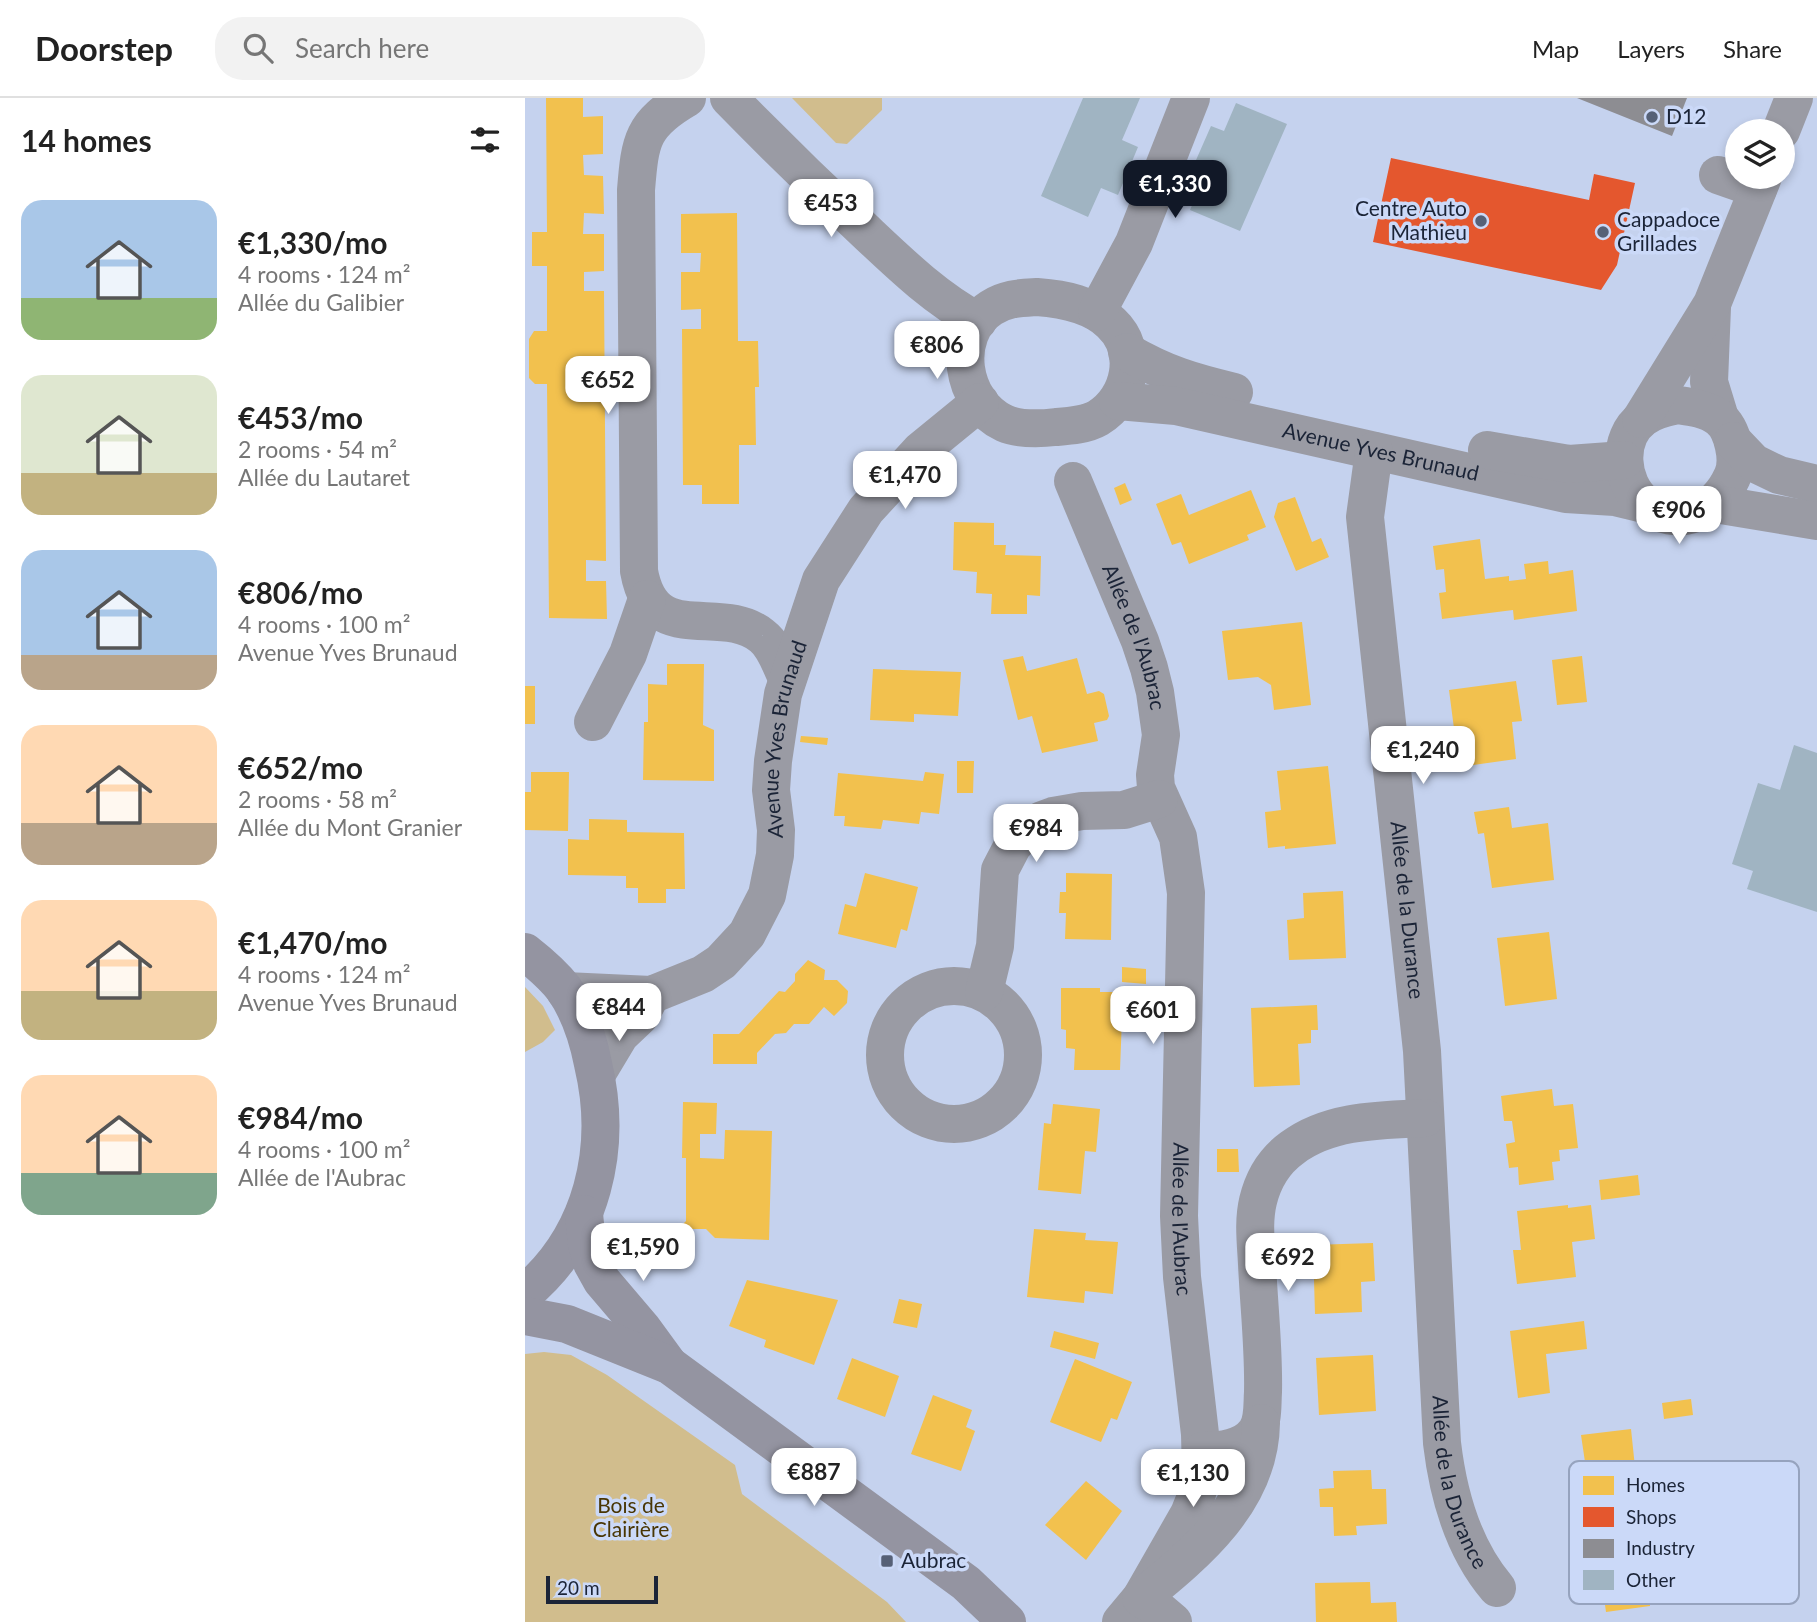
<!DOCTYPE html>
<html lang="en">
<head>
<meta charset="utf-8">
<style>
	body { margin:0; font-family:Lato,sans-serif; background:#f2f2f2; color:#222; height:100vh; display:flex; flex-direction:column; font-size:26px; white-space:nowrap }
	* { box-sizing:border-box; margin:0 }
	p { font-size:23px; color:#767676 }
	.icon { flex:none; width:38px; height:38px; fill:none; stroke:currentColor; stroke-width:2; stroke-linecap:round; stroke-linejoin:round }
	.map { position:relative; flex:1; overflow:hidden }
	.sheet { display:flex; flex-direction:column; background:#fff; width:525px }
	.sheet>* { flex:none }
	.tools { position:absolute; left:1200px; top:21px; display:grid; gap:14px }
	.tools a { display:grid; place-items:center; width:70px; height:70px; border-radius:50%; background:#fff; box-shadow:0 4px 10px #0003; font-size:35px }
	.scale { position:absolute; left:21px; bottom:18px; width:112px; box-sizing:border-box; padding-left:7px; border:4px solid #1b2437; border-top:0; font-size:19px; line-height:24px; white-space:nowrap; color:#1b2437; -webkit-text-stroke:5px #cbd9f8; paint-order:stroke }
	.price { position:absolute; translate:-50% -60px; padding:0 16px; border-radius:14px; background:#fff; color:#222; font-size:23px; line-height:46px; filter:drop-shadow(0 2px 4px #0008) }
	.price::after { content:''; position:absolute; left:50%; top:42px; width:21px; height:16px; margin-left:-10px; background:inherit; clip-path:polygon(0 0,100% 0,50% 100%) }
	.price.selected { background:#111827; color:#fff }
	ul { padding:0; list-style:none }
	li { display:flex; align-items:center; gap:21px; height:175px; padding:0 21px }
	li span { display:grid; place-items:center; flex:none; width:196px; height:140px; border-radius:21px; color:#555 }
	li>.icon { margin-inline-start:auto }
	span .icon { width:84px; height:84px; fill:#fffc; stroke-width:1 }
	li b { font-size:30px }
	h2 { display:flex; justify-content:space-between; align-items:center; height:84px; padding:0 21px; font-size:30px }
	header { display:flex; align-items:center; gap:42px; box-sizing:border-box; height:98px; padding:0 35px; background:#fff; border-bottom:2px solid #e0e0e0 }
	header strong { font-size:33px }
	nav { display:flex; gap:38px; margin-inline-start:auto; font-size:24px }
	.search { width:490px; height:63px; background:#f2f2f2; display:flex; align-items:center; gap:18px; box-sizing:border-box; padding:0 24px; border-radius:28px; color:#767676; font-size:26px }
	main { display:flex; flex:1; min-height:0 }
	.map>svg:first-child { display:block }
	.green { fill:#d1bd8d }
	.homes { fill:#f2c14e }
	.shops { fill:#e4572e }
	.industry { fill:#8d8d92 }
	.building { fill:#a0b4c2 }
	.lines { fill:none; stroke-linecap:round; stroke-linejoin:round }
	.minor { stroke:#9a9ba4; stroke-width:38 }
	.major { stroke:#9494a1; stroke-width:38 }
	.poi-dot { fill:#566177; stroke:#cbd9f8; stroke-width:2.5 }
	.labels { text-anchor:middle; stroke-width:7; stroke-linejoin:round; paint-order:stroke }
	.poi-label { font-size:21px; fill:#1b2437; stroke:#cbd9f8; text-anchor:start }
	.street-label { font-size:21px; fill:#1b2437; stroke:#cbd9f8 }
	.park-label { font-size:21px; fill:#493604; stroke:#cbd9f8 }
	.key { fill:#cbd9f8; stroke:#96a3be; stroke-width:2 }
	.key-label { font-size:19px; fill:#1b2437 }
</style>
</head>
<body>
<header>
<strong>Doorstep</strong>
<div class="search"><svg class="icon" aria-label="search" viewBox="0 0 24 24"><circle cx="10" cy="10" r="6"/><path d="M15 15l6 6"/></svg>Search here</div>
<nav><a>Map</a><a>Layers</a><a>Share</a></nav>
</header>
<main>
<section class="sheet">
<h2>14 homes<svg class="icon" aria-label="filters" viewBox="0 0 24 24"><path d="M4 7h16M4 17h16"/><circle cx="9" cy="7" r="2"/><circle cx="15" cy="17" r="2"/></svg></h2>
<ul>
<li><span style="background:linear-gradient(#a9c7e8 70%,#8fb573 0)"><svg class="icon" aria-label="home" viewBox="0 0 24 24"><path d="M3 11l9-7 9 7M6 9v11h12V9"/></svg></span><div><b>€1,330/mo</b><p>4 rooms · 124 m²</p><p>Allée du Galibier</p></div></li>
<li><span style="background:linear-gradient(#dfe7d0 70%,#c2b280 0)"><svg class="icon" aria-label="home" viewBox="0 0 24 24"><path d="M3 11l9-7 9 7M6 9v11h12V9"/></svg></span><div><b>€453/mo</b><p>2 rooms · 54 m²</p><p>Allée du Lautaret</p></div></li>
<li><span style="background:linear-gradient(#a9c7e8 75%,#b9a48a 0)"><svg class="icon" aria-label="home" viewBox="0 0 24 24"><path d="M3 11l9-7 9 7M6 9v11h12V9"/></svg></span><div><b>€806/mo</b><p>4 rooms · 100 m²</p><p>Avenue Yves Brunaud</p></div></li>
<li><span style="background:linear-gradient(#ffd9b3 70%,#b9a48a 0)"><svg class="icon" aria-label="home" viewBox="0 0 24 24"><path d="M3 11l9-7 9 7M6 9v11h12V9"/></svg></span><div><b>€652/mo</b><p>2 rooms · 58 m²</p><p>Allée du Mont Granier</p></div></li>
<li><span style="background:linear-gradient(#ffd9b3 65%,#c2b280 0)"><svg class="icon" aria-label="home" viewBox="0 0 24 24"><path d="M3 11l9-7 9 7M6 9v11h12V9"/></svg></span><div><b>€1,470/mo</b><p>4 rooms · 124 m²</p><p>Avenue Yves Brunaud</p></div></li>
<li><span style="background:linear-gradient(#ffd9b3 70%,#7fa58c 0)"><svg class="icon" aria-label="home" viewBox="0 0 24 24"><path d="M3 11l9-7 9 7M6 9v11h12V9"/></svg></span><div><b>€984/mo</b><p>4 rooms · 100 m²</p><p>Allée de l'Aubrac</p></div></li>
</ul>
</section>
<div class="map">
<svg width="1292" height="1524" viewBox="0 0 1292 1524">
	<rect width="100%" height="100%" fill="#c5d2ee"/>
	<g class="green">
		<path d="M267 0H357V12L322 46 311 45Z"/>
		<path d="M0 889 18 908 30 932 18 944 0 954Z"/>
		<path d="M19 1254 46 1257 82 1277 210 1367 217 1396 362 1504 381 1524H0V1256Z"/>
	</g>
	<g class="homes">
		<path d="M21 0H58V19L78 18V56L58 57 59 77 78 78 79 116 59 115 58 136H79V173L59 174V193H79L81 463 61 462V483H81L82 521 24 520 22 286H10L4 280V241L9 233H22V168H7V134H22Z"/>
		<path d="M212 115 213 243H233L234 289H230L231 347H214V406H177V387H158L157 231H176V211L156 212V174H175L176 155H156V116Z"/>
		<path d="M600 385 607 402 595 407 589 390Z"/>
		<path d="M726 392 741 429 722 437 724 442 664 466 656 444 647 447 631 406 656 396 664 417Z"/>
		<path d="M770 399 787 444 796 440 804 459 771 473 749 419 753 405Z"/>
		<path d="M429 424 469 425V447H481L480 457 516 458 515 498 502 497V516H466L467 496 451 495 452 474 428 472Z"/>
		<path d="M955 441 960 481 984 478V483L1001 481 999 466 1023 463 1024 476 1048 472 1052 513 989 522 988 512 917 521 914 495 921 494 919 471 911 472 908 448Z"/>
		<path d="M777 524 786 607 749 612 746 587 733 579 703 582 697 533Z"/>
		<path d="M498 558 502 573 552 560 562 596 574 593 579 596 584 618 582 622 569 625 573 643 517 655 507 618 493 622 478 562Z"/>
		<path d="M1057 558 1062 604 1032 607 1027 562Z"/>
		<path d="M142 566H179L178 627 189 632V683L118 682 119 624H123V586L142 587Z"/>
		<path d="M348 571 436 574 433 618 389 616V624L345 622Z"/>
		<path d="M991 583 997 623 987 624 991 661 934 669 924 592Z"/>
		<rect x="0" y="588" width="10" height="38"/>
		<path d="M276 638 303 640 302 647 275 644Z"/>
		<path d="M432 663H449L448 695H432Z"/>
		<path d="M803 668 811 746 760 751V748L743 750 740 714 756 712 752 673Z"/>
		<path d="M6 674H44L43 733 0 732V694H6Z"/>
		<path d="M400 674 419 676 414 716 396 714 394 726 358 722 356 731 319 728 320 718H309L313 675 398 683Z"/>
		<path d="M984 709 987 730 1023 725 1029 782 967 790 959 735 953 736 949 714Z"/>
		<path d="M64 721 102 722V734L159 735 160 791H141V805H113V790H101V778L43 777V741L64 742Z"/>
		<path d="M340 775 393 789 382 833 376 831 371 850 313 836 320 806 331 809Z"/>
		<path d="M541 775 587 776 586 842 540 841 541 815H534L535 794H541Z"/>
		<path d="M818 793 821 860 764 862 762 822 779 820 778 795Z"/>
		<path d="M1024 834 1032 901 980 908 972 840Z"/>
		<path d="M283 862 300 872 299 882H312L323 893 322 905 309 918 299 909 284 926H269L261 935 250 936 232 955V966H188V936H214L254 893 260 894 270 883V876Z"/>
		<path d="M597 869 621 871V886L597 884Z"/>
		<path d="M536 890H575V894H598L595 972H549L550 951 541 950V932L536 931Z"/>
		<path d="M792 907 793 932H786V945L773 946 775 987 729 989 726 910Z"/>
		<path d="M1027 991 1029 1008 1048 1006 1053 1050 1034 1052 1035 1063 1027 1064 1029 1082 994 1087 993 1069 984 1070 981 1046 990 1044 987 1023H979L976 998Z"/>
		<path d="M158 1004 192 1005 191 1036H175V1060L199 1061 200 1032 247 1033 244 1142 190 1140 181 1131H153L161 1123V1060H157Z"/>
		<path d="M528 1006 575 1011 571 1054 560 1053 556 1096 513 1092 519 1025 526 1026Z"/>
		<path d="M692 1051H713L714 1074H692Z"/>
		<path d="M1113 1077 1115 1097 1076 1102 1074 1082Z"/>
		<path d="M1043 1107V1110L1066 1107 1070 1141 1047 1144 1051 1179 992 1186 988 1152H996L992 1113Z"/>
		<path d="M509 1131 561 1135 560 1142 593 1144 588 1196 560 1193 559 1205 502 1199Z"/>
		<path d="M118 1134 119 1150 99 1153 97 1136Z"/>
		<path d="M848 1145 850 1183 836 1184 837 1214 790 1216 788 1147Z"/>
		<path d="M222 1182 313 1202 289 1267 239 1249 241 1242 204 1228Z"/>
		<path d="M374 1201 397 1206 392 1230 368 1225Z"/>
		<path d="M1059 1223 1062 1251 1021 1256 1025 1295 993 1300 985 1233Z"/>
		<path d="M529 1233 574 1245 570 1261 525 1249Z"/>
		<path d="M848 1257 851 1313 794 1317 791 1260Z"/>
		<path d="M327 1260 374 1278 360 1319 312 1301Z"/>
		<path d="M550 1261 607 1284 592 1322 586 1320 576 1344 525 1324Z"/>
		<path d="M408 1297 447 1312 441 1329 450 1333 436 1373 386 1356Z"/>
		<path d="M1166 1301 1168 1317 1139 1321 1137 1305Z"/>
		<path d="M1106 1331 1113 1398 1064 1404 1062 1387 1068 1386 1065 1363 1060 1364 1056 1337Z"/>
		<path d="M846 1372 847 1391H861L862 1426 831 1428 832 1437 809 1438 808 1409H795L794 1391 809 1390 808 1373Z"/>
		<path d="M561 1383 597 1413 561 1462 520 1427Z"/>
		<path d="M1149 1439 1154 1489H1151L1153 1502 1125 1506V1508L1081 1514 1072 1449Z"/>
		<path d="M845 1484 846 1505 871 1504 872 1524H791L790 1485Z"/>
	</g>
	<path class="shops" d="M866 60 1064 102 1069 76 1110 85 1092 167 1076 192 848 144Z"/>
	<path class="industry" d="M1052 0H1162L1147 38Z"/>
	<g class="building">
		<path d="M558 0H615L597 42 613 49 593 97 576 90 563 119 516 98Z"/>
		<path d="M711 5 762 26 715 133 665 112 677 84 664 78 686 28 699 33Z"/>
		<path d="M1269 647 1292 655V814L1222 791 1228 773 1207 766 1233 685 1255 692Z"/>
	</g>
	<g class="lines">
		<g class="minor">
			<path d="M162 0C117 26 115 42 111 92L114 473C128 552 195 504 237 538 250 548 255 566 262 580"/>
			<path d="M204 0C248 45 293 89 339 132 374 165 411 201 453 223"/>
			<path d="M1256 33 1269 0"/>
			<path d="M1193 77 1233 91"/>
			<path d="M512 199C538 201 567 206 586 225 616 253 605 301 573 320 561 327 545 328 531 329 514 331 495 332 479 325 436 305 425 237 466 210 481 200 496 200 512 199Z"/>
			<path d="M1187 209 1184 284 1195 320"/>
			<path d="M572 214 609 145 666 0"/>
			<path d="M602 254C640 276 667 284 709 294"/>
			<path id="s1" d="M593 303 651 308 1041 396 1090 399 1119 406"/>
			<path d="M1153 307C1167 309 1182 311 1194 320 1208 331 1215 363 1207 379 1191 414 1152 433 1119 405 1095 385 1091 340 1118 320 1129 312 1140 310 1153 307Z"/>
			<path d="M1116 321 1187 206 1238 79"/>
			<path d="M1208 343 1229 365 1254 377 1292 386"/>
			<path d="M962 352 1044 366 1099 362"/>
			<path id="s2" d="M849 353 840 419 897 953 917 1345C923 1396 938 1450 972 1490"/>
			<path id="s3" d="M548 383 615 543 624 570 630 594 636 637 630 677 631 690 653 739 661 795 654 1118 657 1179 675 1336 676 1375 672 1396 664 1416 616 1500 596 1524"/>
			<path d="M1190 406 1292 423"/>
			<path d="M68 624 103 556 122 501"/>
			<circle cx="429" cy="957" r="69"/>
			<path id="s4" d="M40 893 126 897 178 876 196 864 222 836 242 797 250 757 251 732 246 692 248 663 258 596 296 482 341 412 395 353 455 304"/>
			<path d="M459 894 470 848 475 772 488 747 496 739 517 722 528 718 557 713 599 712 634 701"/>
			<path d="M71 977 95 937 115 918 126 897"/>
			<path d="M677 1353C695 1353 718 1351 730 1335 739 1324 737 1307 738 1294 739 1252 734 1209 732 1166 731 1145 728 1124 733 1103 738 1082 749 1063 767 1050 804 1022 855 1022 900 1020"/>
			<path d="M648 1524 628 1507 616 1500C671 1455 735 1403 736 1325"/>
		</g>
		<g class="major">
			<path d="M0 854C14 865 28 877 39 891 54 913 63 940 68 966 88 1050 68 1138 0 1195"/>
			<path d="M59 1116 62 1146 67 1165 77 1183 117 1230 144 1267"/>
			<path d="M0 1218 42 1226 144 1267 441 1485 482 1524"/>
		</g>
	</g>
	<g class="poi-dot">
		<circle cx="1127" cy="19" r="7"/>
		<circle cx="956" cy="123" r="7"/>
		<circle cx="1078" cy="134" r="7"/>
		<rect x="355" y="1456" width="14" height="14" rx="3.5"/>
	</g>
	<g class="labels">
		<g class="poi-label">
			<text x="1141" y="26">D12</text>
			<text x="942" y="118" text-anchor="end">Centre Auto<tspan x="942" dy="24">Mathieu</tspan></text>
			<text x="1092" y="129">Cappadoce<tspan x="1092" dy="24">Grillades</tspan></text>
			<text x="376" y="1470">Aubrac</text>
		</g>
		<g class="street-label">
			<text dy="7" stroke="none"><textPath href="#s1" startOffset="268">Avenue Yves Brunaud</textPath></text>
			<text dy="7" stroke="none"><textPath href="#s3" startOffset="168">Allée de l'Aubrac</textPath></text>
			<text dy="7" stroke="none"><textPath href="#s4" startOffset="404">Avenue Yves Brunaud</textPath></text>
			<text dy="7" stroke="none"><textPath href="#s2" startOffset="462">Allée de la Durance</textPath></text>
			<text dy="7" stroke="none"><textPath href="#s3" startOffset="760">Allée de l'Aubrac</textPath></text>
			<text dy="7" stroke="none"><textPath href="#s2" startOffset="1038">Allée de la Durance</textPath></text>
		</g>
		<g class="park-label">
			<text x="106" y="1415">Bois de<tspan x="106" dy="24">Clairière</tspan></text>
		</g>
	</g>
	<rect x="1044" y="1363" width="230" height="143" rx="10" class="key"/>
	<rect x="1058" y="1378" width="31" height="19" fill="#f2c14e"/>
	<rect x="1058" y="1409" width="31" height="20" fill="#e4572e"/>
	<rect x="1058" y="1441" width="31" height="19" fill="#8d8d92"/>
	<rect x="1058" y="1472" width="31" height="20" fill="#a0b4c2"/>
	<g class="key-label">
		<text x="1101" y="1394">Homes</text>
		<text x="1101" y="1426">Shops</text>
		<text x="1101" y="1457">Industry</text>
		<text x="1101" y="1489">Other</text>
	</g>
</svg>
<div class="tools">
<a><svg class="icon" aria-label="layers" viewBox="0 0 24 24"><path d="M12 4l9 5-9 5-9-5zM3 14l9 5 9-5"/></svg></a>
</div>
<div class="scale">20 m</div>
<b class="price selected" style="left:650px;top:122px">€1,330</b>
<b class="price" style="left:306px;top:141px">€453</b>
<b class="price" style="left:412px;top:283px">€806</b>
<b class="price" style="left:83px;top:318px">€652</b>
<b class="price" style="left:380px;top:413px">€1,470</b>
<b class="price" style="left:1154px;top:448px">€906</b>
<b class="price" style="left:898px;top:688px">€1,240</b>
<b class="price" style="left:511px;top:766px">€984</b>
<b class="price" style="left:94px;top:945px">€844</b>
<b class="price" style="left:628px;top:948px">€601</b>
<b class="price" style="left:118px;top:1185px">€1,590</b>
<b class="price" style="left:763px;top:1195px">€692</b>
<b class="price" style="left:289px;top:1410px">€887</b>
<b class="price" style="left:668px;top:1411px">€1,130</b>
</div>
</main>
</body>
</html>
